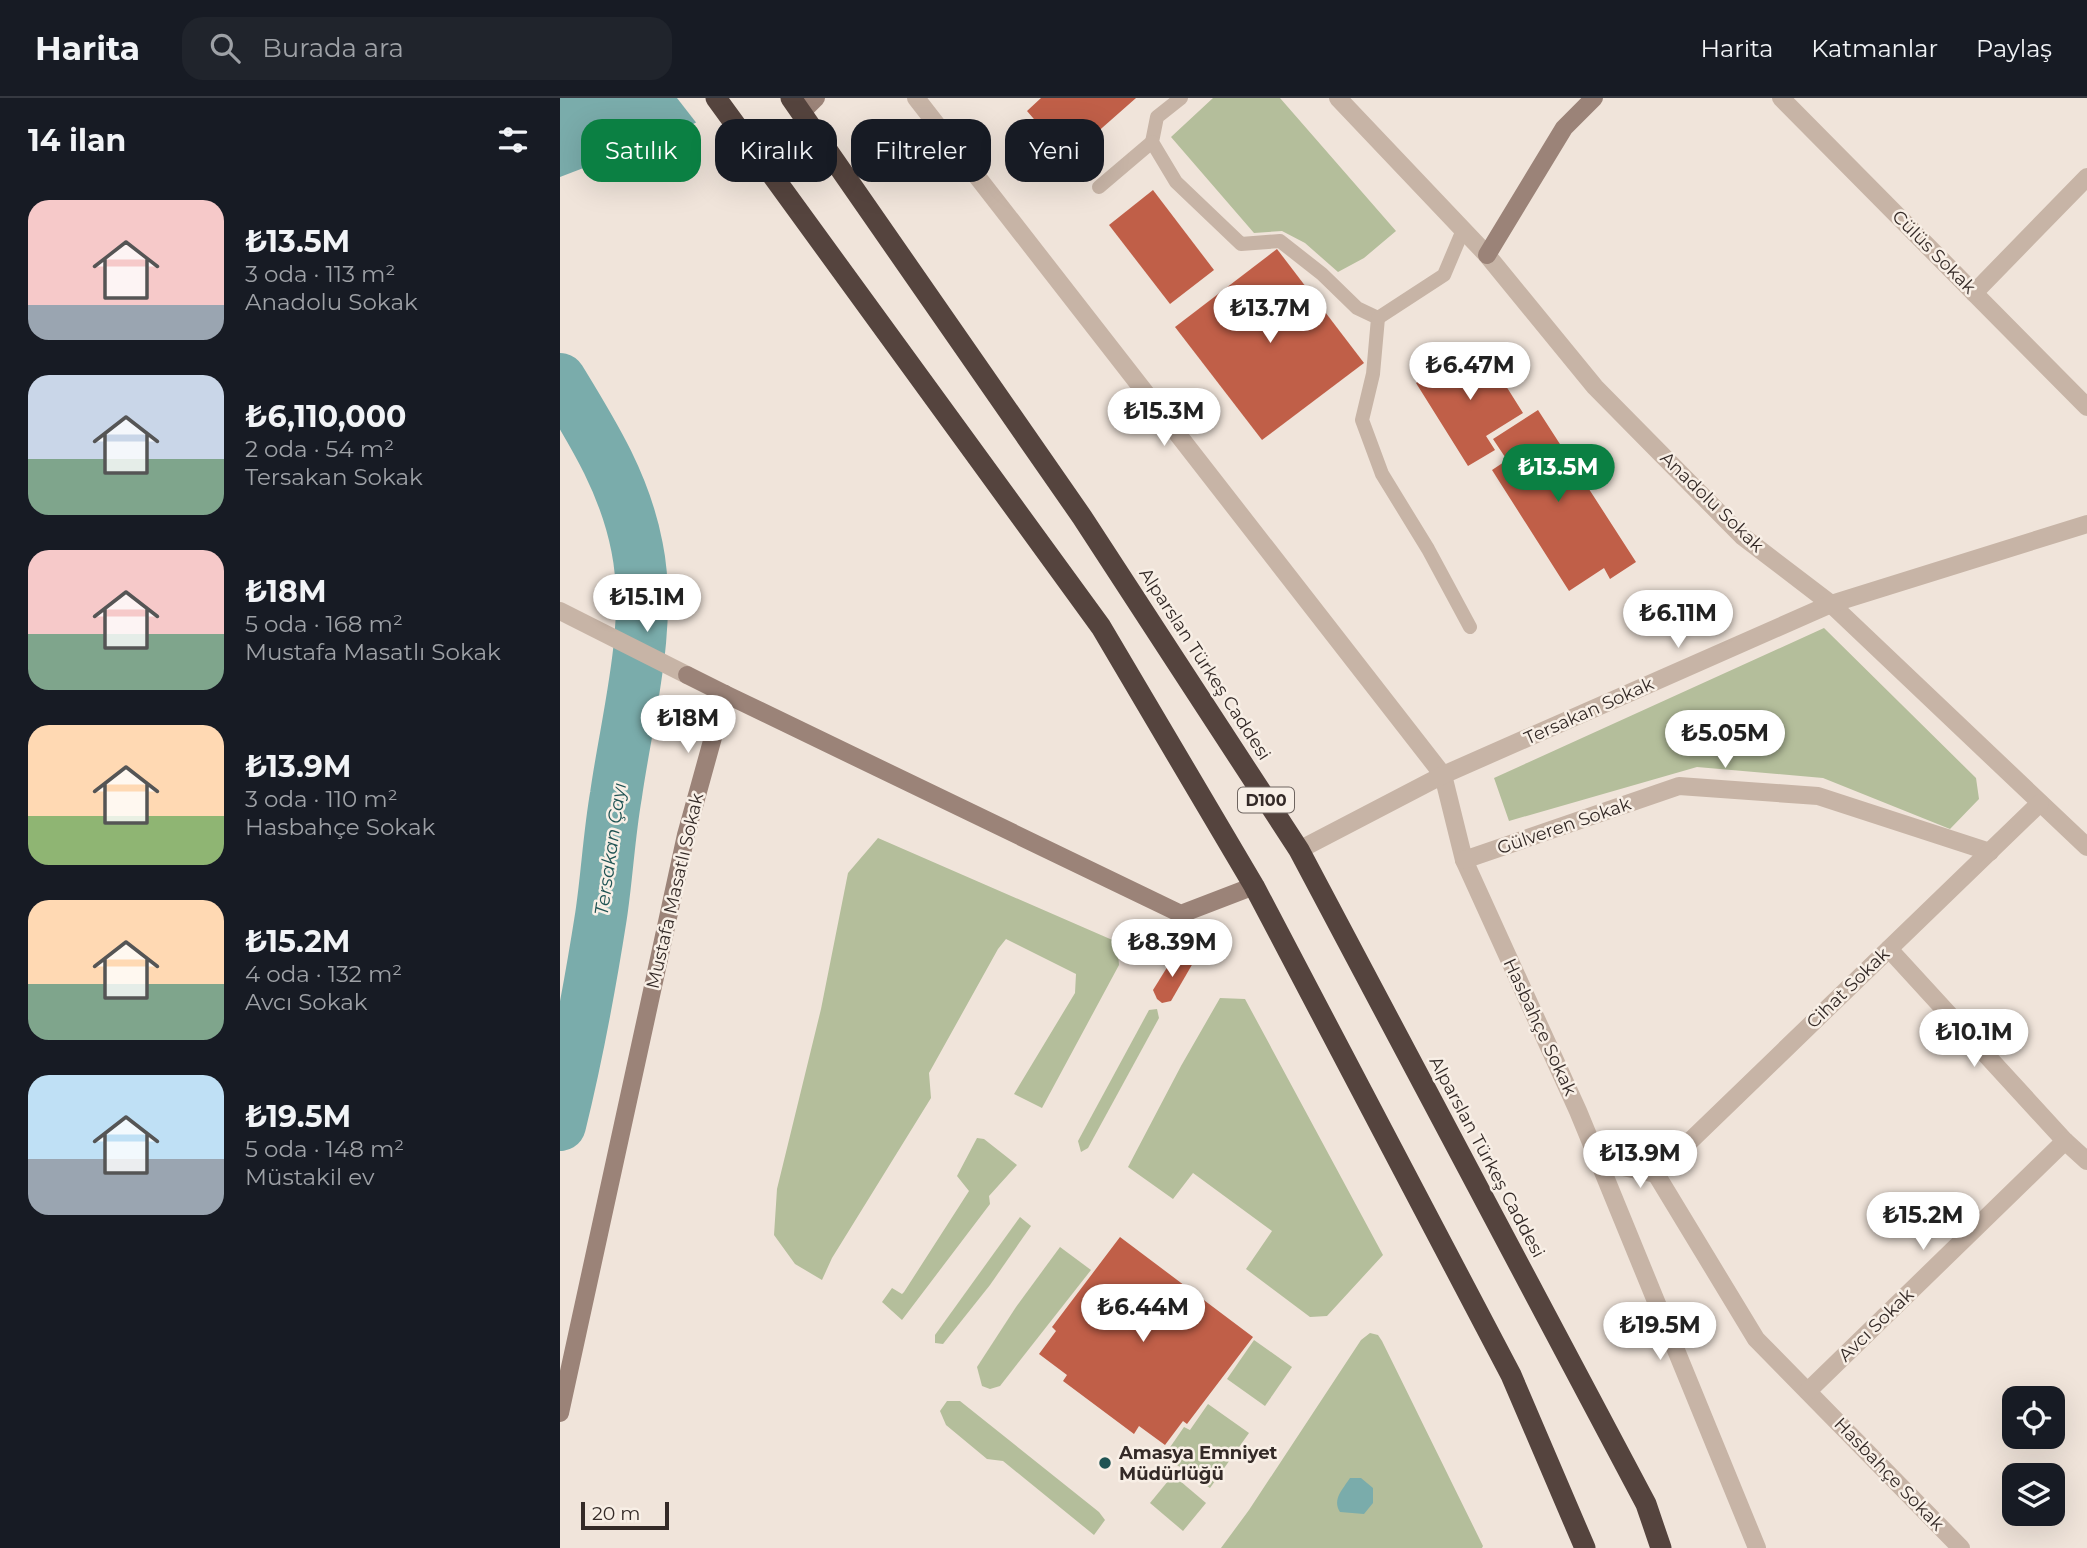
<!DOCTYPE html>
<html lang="tr">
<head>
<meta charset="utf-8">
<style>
	body { margin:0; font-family:Montserrat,sans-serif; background:#20242c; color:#f1f3f6; height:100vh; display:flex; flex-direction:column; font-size:26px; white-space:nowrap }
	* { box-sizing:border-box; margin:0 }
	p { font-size:23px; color:#9ea1a6 }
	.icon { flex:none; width:38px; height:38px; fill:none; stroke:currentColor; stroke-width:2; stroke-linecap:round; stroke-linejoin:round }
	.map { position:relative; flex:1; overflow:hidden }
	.details { display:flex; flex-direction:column; background:#171b24; width:560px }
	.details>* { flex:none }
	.hud { position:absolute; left:21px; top:21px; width:665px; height:63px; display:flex; gap:14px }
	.fabs { position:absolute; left:1442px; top:1288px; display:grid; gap:14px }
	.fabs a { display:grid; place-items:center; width:63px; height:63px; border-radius:14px; background:#171b24; box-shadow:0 7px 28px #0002; font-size:35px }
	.scale { position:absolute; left:21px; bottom:18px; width:88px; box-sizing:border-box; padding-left:7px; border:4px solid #342a27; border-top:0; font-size:19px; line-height:24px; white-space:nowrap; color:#342a27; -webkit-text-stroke:5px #f8efe6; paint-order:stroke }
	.price { position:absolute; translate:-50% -60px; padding:0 16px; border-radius:24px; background:#fff; color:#222; font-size:23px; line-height:46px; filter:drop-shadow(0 2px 4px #0008) }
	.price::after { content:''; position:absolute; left:50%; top:42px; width:21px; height:16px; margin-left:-10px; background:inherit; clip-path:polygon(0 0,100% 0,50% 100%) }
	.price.active { background:#0b8043; color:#fff }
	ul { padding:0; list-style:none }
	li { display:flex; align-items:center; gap:21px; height:175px; padding:0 28px }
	li span { display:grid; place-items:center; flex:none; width:196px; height:140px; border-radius:21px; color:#555 }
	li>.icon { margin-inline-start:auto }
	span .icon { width:84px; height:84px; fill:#fffc; stroke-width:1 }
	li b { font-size:30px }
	h2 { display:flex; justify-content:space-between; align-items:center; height:84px; padding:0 28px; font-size:30px }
	.pill { padding:0 24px; border-radius:21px; background:#171b24; box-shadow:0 7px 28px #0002; font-size:24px; line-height:63px }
	.pill.active { background:#0b8043; color:#fff }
	header { display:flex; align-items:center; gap:42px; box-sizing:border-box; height:98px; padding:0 35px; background:#171b24; border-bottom:2px solid #363941 }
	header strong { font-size:33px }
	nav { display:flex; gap:38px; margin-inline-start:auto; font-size:24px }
	.search { width:490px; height:63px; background:#20242c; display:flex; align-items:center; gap:18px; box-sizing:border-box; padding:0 24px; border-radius:21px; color:#9ea1a6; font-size:26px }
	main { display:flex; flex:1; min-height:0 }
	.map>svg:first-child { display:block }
	.green { fill:#b4be9b }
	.water { fill:#7aacab }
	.pier { fill:#f0e4da }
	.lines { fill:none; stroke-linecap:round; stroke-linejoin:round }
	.river { stroke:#7aacab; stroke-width:52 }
	.building { fill:#c05f48 }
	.lane { stroke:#c7b4a6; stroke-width:14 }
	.street { stroke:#c7b4a6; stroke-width:18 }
	.secondary { stroke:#9b8378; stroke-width:18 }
	.highway { stroke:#55443e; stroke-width:21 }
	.poi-dot { fill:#1f5353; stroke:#f8efe6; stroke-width:2.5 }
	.labels { text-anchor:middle; stroke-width:5; stroke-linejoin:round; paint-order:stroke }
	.shield { fill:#f8efe6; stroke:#6f6560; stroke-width:2 }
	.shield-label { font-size:16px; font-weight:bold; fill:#342a27 }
	.street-label { font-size:18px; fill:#342a27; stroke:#f8efe6 }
	.poi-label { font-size:18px; font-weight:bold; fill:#342a27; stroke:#f8efe6; text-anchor:start }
	.water-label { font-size:19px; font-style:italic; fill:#1f5353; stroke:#f8efe6 }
</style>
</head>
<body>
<header>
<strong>Harita</strong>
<div class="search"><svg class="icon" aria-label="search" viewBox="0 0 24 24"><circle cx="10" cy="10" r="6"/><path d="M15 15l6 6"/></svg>Burada ara</div>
<nav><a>Harita</a><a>Katmanlar</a><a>Paylaş</a></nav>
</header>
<main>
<section class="details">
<h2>14 ilan<svg class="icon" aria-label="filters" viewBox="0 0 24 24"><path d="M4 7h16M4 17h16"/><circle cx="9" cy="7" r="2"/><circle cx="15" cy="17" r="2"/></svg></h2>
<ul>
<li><span style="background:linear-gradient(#f6c9c9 75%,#9aa5b1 0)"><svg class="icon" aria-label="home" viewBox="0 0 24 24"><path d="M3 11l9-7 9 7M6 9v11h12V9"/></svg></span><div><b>₺13.5M</b><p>3 oda · 113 m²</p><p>Anadolu Sokak</p></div></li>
<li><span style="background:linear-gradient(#c9d6e8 60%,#7fa58c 0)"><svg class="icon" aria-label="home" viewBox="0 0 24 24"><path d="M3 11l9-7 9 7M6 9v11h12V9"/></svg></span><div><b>₺6,110,000</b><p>2 oda · 54 m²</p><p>Tersakan Sokak</p></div></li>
<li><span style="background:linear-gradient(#f6c9c9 60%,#7fa58c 0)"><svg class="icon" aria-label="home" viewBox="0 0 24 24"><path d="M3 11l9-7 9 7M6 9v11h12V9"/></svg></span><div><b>₺18M</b><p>5 oda · 168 m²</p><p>Mustafa Masatlı Sokak</p></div></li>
<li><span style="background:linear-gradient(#ffd9b3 65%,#8fb573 0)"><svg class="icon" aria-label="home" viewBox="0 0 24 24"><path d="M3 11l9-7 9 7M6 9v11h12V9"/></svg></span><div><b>₺13.9M</b><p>3 oda · 110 m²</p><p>Hasbahçe Sokak</p></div></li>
<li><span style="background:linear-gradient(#ffd9b3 60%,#7fa58c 0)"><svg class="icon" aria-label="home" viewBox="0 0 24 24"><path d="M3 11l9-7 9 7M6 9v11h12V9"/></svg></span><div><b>₺15.2M</b><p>4 oda · 132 m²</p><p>Avcı Sokak</p></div></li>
<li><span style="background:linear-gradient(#bfe0f5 60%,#9aa5b1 0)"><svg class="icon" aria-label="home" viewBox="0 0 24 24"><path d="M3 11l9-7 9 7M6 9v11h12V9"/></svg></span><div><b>₺19.5M</b><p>5 oda · 148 m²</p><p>Müstakil ev</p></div></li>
</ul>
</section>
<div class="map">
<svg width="1527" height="1450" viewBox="0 0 1527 1450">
	<rect width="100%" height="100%" fill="#f0e4da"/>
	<g class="green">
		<path d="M653 0H720L836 133 804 160 778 174 745 145 722 133 694 135 611 39Z"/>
		<path d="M1264 530 1416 680 1419 701 1390 731 1263 680 1137 669 949 723 934 680Z"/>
		<path d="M318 740 557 844 559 867 482 1010 454 996 515 895 516 876 446 841 438 851 369 975 371 1000 272 1160 262 1182 235 1166 214 1137 217 1091 261 911 288 775Z"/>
		<path d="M660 900 685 901 823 1157 767 1218 750 1219 686 1171 712 1133 633 1075 613 1101 568 1069 621 968Z"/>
		<path d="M597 911 599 920 528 1050 521 1054 518 1043 589 912Z"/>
		<path d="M417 1040 424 1041 457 1067 429 1098 430 1106 342 1222 322 1204 332 1190 342 1196 344 1194 409 1093 397 1078Z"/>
		<path d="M460 1119 471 1128 430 1187 383 1246 375 1245V1237Z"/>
		<path d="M500 1149 531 1172 440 1288 430 1291 422 1288 417 1269 456 1209Z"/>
		<path d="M810 1235 818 1237 822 1243 923 1448 922 1450H661L689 1412 801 1242Z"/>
		<path d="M694 1242 732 1269 705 1308 667 1281Z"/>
		<path d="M387 1303H400L539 1414 545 1422 534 1437 443 1363 427 1361 386 1327 380 1313Z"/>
		<path d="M648 1306 689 1335 650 1390 604 1358 624 1329 630 1332Z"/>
		<path d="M613 1377 646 1405 623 1433 590 1405Z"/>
	</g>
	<g class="water">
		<path d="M0 0H177L125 31 0 79Z"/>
		<path d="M790 1380H801L813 1390V1405L804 1416 780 1414C772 1401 783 1391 790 1380Z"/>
	</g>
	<path class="pier" d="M117 0H180L138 27Z"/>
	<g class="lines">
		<path class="river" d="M0 281C33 335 65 386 77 449 93 527 67 619 56 697 49 737 47 778 41 818 30 888 17 958 0 1027"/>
	</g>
	<g class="building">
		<path d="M481 0H576L534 37 531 32 504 56 467 13Z"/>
		<path d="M593 92 654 172 610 206 549 127Z"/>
		<path d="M717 151 804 265 702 342 615 229Z"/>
		<path d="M919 245 963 315 926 338 935 352 908 368 856 285Z"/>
		<path d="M978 312 1076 464 1050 481 1044 470 1009 493 932 372 947 362 933 341Z"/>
		<path d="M616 855 633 865 611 903 602 905 597 901 593 892Z"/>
		<path d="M560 1139 693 1239 627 1326 623 1323 605 1347 579 1328 574 1336 503 1283 507 1277 479 1256 496 1233 492 1229Z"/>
	</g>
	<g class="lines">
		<g class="lane">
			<path d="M621 0 597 19 592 44 616 84 681 146 720 143 762 176 797 210 818 220 813 276 802 322 822 376 868 451 910 529"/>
			<path d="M539 89 592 44"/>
			<path d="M818 220 884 177 903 132"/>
		</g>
		<g class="street">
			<path d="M356 0 883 677 904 762 1018 1013 1039 1064 1096 1076 1196 1241 1401 1450"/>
			<path d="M778 0 927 157 1035 289 1182 438 1271 506 1527 749"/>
			<path d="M1221 0 1527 309"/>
			<path d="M1414 195 1527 79"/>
			<path d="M0 513 127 577"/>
			<path d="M739 752 883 677 1271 506 1527 426"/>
			<path d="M904 762 1119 688 1258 698 1430 754"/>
			<path d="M1329 851 1505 1043 1527 1063"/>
			<path d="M1039 1064 1197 1450"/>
			<path d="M1096 1076 1480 705"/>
			<path d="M1248 1293 1505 1043"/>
		</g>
		<g class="secondary">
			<path d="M242 14 256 0"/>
			<path d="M927 157 1004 30 1034 0"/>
			<path d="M127 577 165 596"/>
			<path d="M0 1315 126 737 165 596 621 816 694 788"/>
		</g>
		<g class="highway">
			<path d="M156 0 541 529 694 788 951 1277 1025 1450"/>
			<path d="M231 0 522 419 739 752 1086 1406 1101 1450"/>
		</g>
	</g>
	<circle class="poi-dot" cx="545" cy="1365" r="7"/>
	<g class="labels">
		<rect class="shield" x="678" y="689.5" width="56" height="25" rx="5"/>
		<g class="shield-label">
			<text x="706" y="708">D100</text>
		</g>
		<g class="street-label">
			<text transform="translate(1374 154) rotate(45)" y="6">Cülüs Sokak</text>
			<text transform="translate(1152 404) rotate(44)" y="6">Anadolu Sokak</text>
			<text transform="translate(645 566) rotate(57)" y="6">Alparslan Türkeş Caddesi</text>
			<text transform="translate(1029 613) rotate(-24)" y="6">Tersakan Sokak</text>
			<text transform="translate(1004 728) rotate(-19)" y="6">Gülveren Sokak</text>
			<text transform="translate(115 793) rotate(-77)" y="6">Mustafa Masatlı Sokak</text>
			<text transform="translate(1288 890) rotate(-44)" y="6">Cihat Sokak</text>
			<text transform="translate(980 929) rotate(65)" y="6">Hasbahçe Sokak</text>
			<text transform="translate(927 1059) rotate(62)" y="6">Alparslan Türkeş Caddesi</text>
			<text transform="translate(1316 1227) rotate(-44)" y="6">Avcı Sokak</text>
			<text transform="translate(1329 1376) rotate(46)" y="6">Hasbahçe Sokak</text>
		</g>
		<g class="poi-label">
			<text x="559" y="1361">Amasya Emniyet<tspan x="559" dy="21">Müdürlüğü</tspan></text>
		</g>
		<g class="water-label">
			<text transform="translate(50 751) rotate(-82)" y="7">Tersakan Çayı</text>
		</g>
	</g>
</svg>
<div class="fabs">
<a><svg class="icon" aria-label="locate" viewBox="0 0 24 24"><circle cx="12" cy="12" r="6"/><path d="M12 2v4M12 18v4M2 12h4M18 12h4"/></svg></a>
<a><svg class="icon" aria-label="layers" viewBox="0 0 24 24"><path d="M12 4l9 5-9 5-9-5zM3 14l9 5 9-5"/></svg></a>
</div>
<div class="scale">20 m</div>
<b class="price" style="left:710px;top:247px">₺13.7M</b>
<b class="price" style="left:910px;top:304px">₺6.47M</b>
<b class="price" style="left:604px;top:350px">₺15.3M</b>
<b class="price active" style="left:998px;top:406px">₺13.5M</b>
<b class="price" style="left:87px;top:536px">₺15.1M</b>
<b class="price" style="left:1118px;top:552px">₺6.11M</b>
<b class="price" style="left:128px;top:657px">₺18M</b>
<b class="price" style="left:1165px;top:672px">₺5.05M</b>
<b class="price" style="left:612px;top:881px">₺8.39M</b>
<b class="price" style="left:1414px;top:971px">₺10.1M</b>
<b class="price" style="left:1080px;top:1092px">₺13.9M</b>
<b class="price" style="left:1363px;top:1154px">₺15.2M</b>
<b class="price" style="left:583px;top:1246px">₺6.44M</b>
<b class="price" style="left:1100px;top:1264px">₺19.5M</b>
<div class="hud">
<a class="pill active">Satılık</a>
<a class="pill">Kiralık</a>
<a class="pill">Filtreler</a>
<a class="pill">Yeni</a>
</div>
</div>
</main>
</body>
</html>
